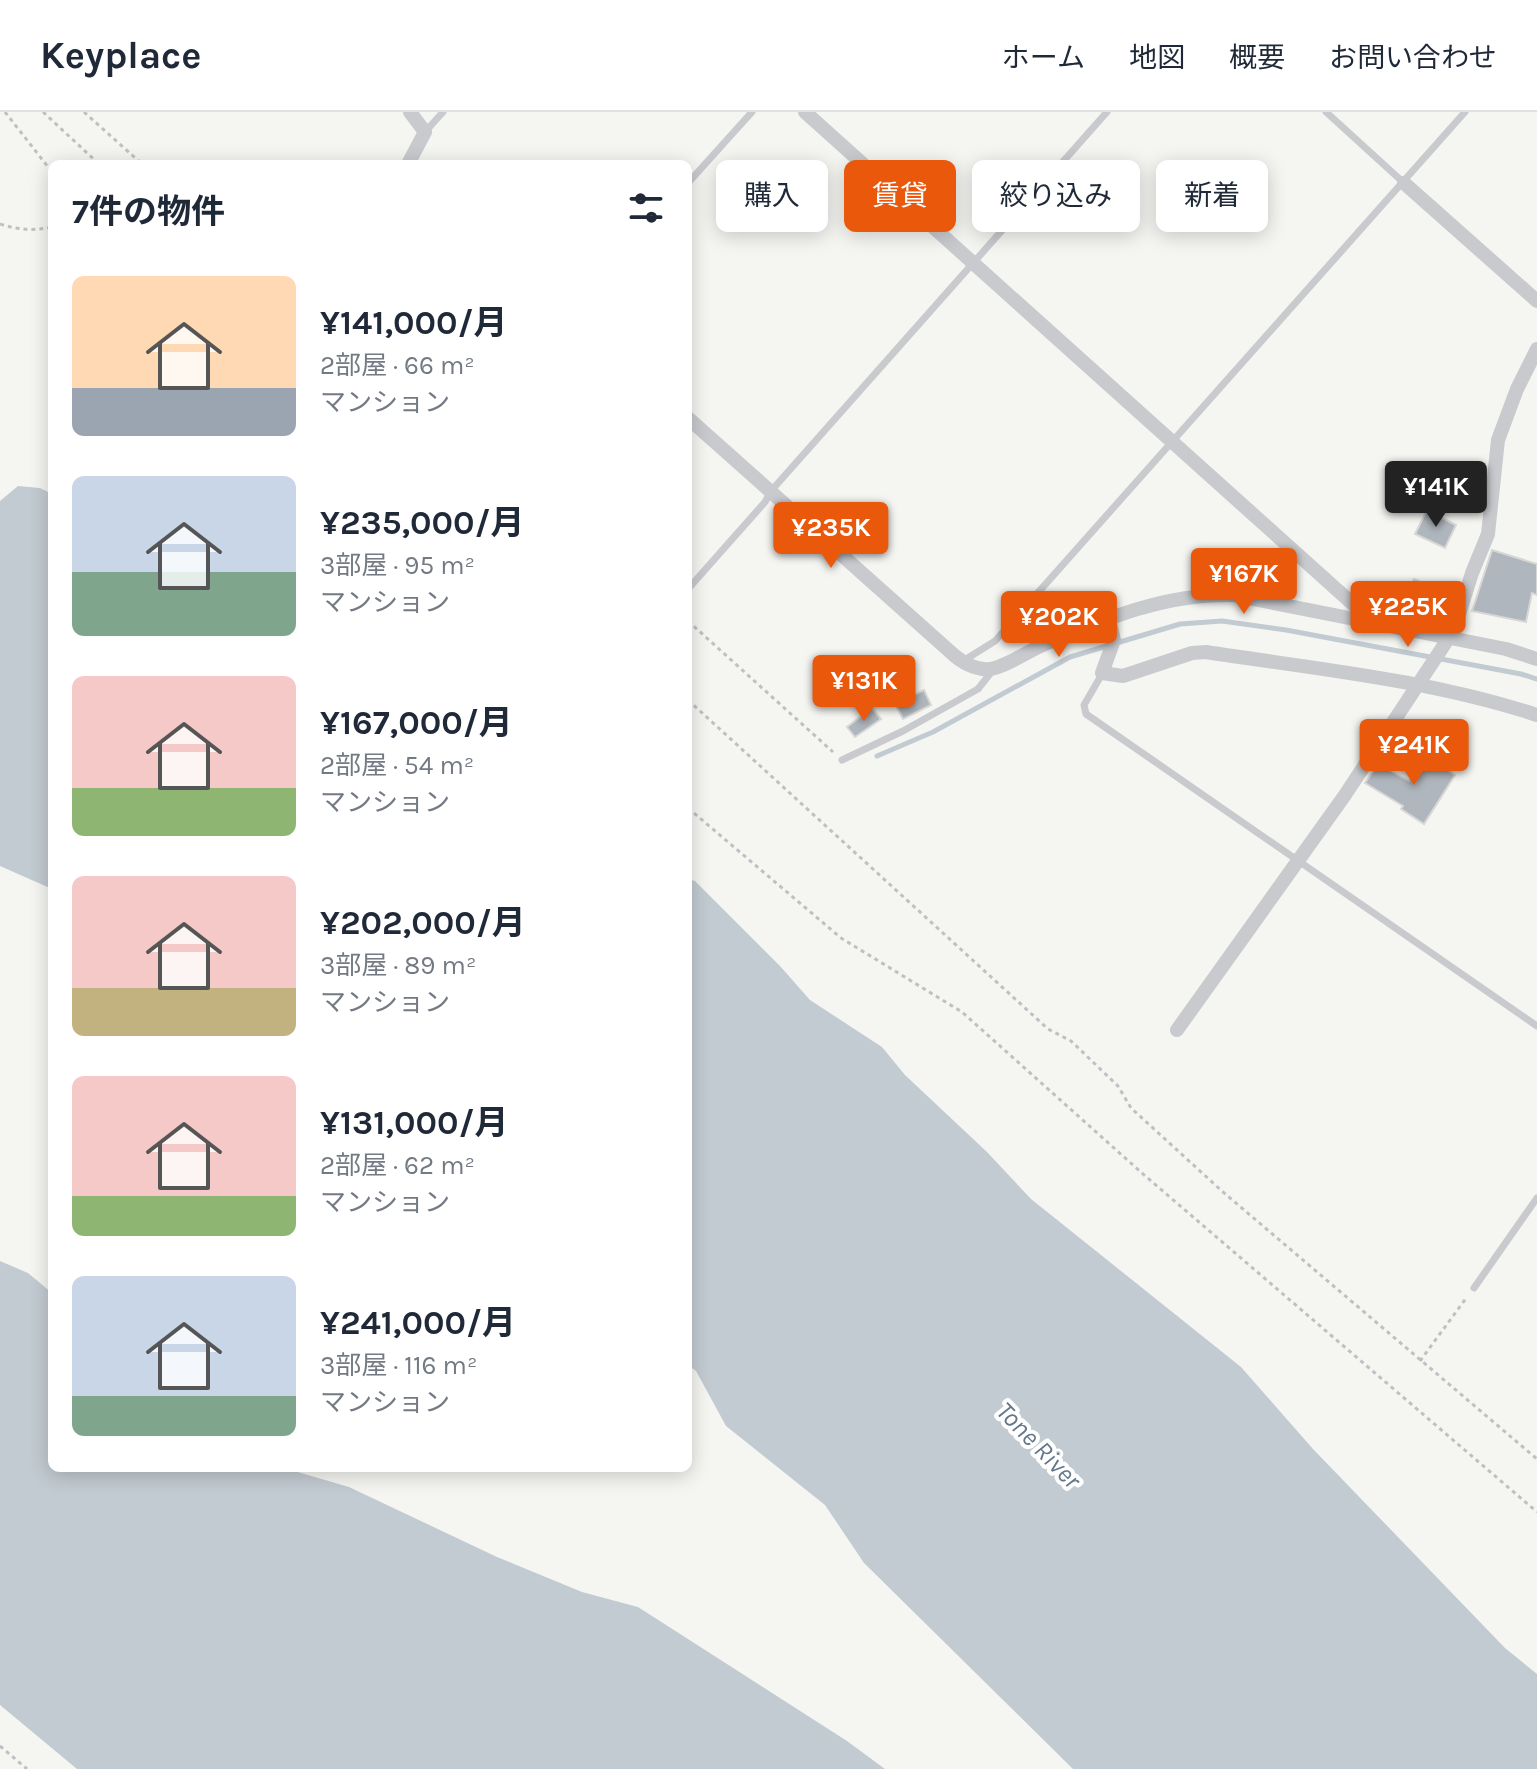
<!DOCTYPE html>
<html lang="ja">
<head>
<meta charset="utf-8">
<style>
	body { margin:0; font-family:Karla,"Noto Sans JP",sans-serif; background:#f6f6f7; color:#1f2937; height:100vh; display:flex; flex-direction:column; font-size:30px; white-space:nowrap }
	* { box-sizing:border-box; margin:0 }
	p { font-size:26px; color:#747a83 }
	.icon { flex:none; width:44px; height:44px; fill:none; stroke:currentColor; stroke-width:2; stroke-linecap:round; stroke-linejoin:round }
	.map { position:relative; flex:1; overflow:hidden }
	.panel { position:absolute; left:48px; top:48px; width:644px; height:1312px; display:flex; flex-direction:column; background:#fff; border-radius:12px; box-shadow:0 4px 20px #0003 }
	.panel>* { flex:none }
	.top-card { position:absolute; left:716px; top:48px; width:700px; height:72px; display:flex; gap:16px }
	.price { position:absolute; translate:-50% -68px; padding:0 18px; border-radius:8px; background:#ea580c; color:#fff; font-size:26px; line-height:52px; filter:drop-shadow(0 2px 4px #0008) }
	.price::after { content:''; position:absolute; left:50%; top:48px; width:24px; height:18px; margin-left:-12px; background:inherit; clip-path:polygon(0 0,100% 0,50% 100%) }
	.price.selected { background:#222; color:#fff }
	ul { padding:0; list-style:none }
	li { display:flex; align-items:center; gap:24px; height:200px; padding:0 24px }
	li span { display:grid; place-items:center; flex:none; width:224px; height:160px; border-radius:12px; color:#555 }
	li>.icon { margin-inline-start:auto }
	span .icon { width:96px; height:96px; fill:#fffc; stroke-width:1 }
	li b { font-size:34px }
	h2 { display:flex; justify-content:space-between; align-items:center; height:96px; padding:0 24px; font-size:34px }
	.pill { padding:0 28px; border-radius:12px; background:#fff; box-shadow:0 4px 20px #0003; font-size:28px; line-height:72px }
	.pill.selected { background:#ea580c; color:#fff }
	header { display:flex; align-items:center; gap:48px; box-sizing:border-box; height:112px; padding:0 40px; background:#fff; border-bottom:2px solid #e0e1e3 }
	header strong { font-size:38px }
	nav { display:flex; gap:44px; margin-inline-start:auto; font-size:28px }
	.map>svg:first-child { display:block }
	.water { fill:#c3cbd2 }
	.lines { fill:none; stroke-linecap:round; stroke-linejoin:round }
	.stream { stroke:#c3cbd2; stroke-width:5 }
	.building { fill:#b0b6bd; stroke:#d7d8d5; stroke-width:2 }
	.path { stroke:#bfc0c3; stroke-width:3; stroke-dasharray:4 4; stroke-linecap:butt }
	.lane { stroke:#c8cace; stroke-width:7 }
	.street { stroke:#c8cace; stroke-width:14 }
	.labels { text-anchor:middle; stroke-width:8; stroke-linejoin:round; paint-order:stroke }
	.water-label { font-size:26px; font-style:italic; fill:#63778a; stroke:#fff }
</style>
</head>
<body>
<header>
<strong>Keyplace</strong>
<nav><a>ホーム</a><a>地図</a><a>概要</a><a>お問い合わせ</a></nav>
</header>
<div class="map">
<svg width="1537" height="1657" viewBox="0 0 1537 1657">
	<rect width="100%" height="100%" fill="#f5f6f2"/>
	<g class="water">
		<path d="M18 374 40 376 52 382V777L0 754V389Z"/>
		<path d="M688 767 695 769 780 854 810 888 882 935 905 963 987 1040 1031 1087 1241 1255 1313 1337 1505 1536 1537 1562V1657H1073L864 1451 825 1393 726 1314 696 1259 688 1253Z"/>
		<path d="M0 1149 28 1161 52 1181V1356H284L349 1375 497 1445 582 1480 638 1495 847 1629 885 1657H77L0 1593Z"/>
	</g>
	<g class="lines">
		<path class="stream" d="M877 644 933 620 1070 545 1180 512 1222 509 1286 518 1521 562 1537 567"/>
	</g>
	<g class="building">
		<path d="M1427 398 1456 413 1445 436 1415 422Z"/>
		<path d="M1492 438 1537 452V483L1532 481 1526 510 1472 499Z"/>
		<path d="M1414 467 1444 481 1435 500 1405 486Z"/>
		<path d="M924 578 931 593 903 607 895 592Z"/>
		<path d="M872 596 881 607 855 625 847 615Z"/>
		<path d="M1427 644 1449 655 1447 657 1455 663 1424 712 1401 697 1403 694 1365 671 1376 655 1380 657 1382 654 1409 669Z"/>
	</g>
	<g class="lines">
		<g class="path">
			<path d="M5 0 52 60"/>
			<path d="M43 0 99 52"/>
			<path d="M84 0 142 52"/>
			<path d="M0 112C19 118 33 119 52 115"/>
			<path d="M688 509 833 640"/>
			<path d="M688 588 1048 917 1071 929 1118 974 1131 996 1223 1080 1537 1347"/>
			<path d="M688 696 841 826 962 900 1143 1062 1537 1400"/>
			<path d="M1420 1249 1467 1185"/>
			<path d="M0 1634 27 1657"/>
		</g>
		<g class="lane">
			<path d="M1326 0 1404 71"/>
			<path d="M425 20 443 0"/>
			<path d="M688 71 752 0"/>
			<path d="M688 477 765 390 771 379 1107 0"/>
			<path d="M963 549 995 529 1465 0"/>
			<path d="M1102 562 1084 593 1086 602 1537 914"/>
			<path d="M842 648 903 619 978 577 993 558"/>
			<path d="M1474 1176 1537 1086"/>
		</g>
		<g class="street">
			<path d="M805 0 1374 511"/>
			<path d="M408 52 425 20 410 0"/>
			<path d="M1404 71 1537 189"/>
			<path d="M688 306 955 544C966 553 981 560 995 556 1012 551 1028 539 1045 532 1105 507 1166 481 1233 483L1506 537 1537 547"/>
			<path d="M1109 508 1114 528 1102 561 1123 564 1192 541 1206 540C1317 557 1430 568 1537 603"/>
			<path d="M1177 918 1345 683 1454 518 1472 461 1488 422 1498 328 1517 277 1537 237"/>
		</g>
	</g>
	<g class="labels">
		<g class="water-label">
			<text transform="translate(1039 1333) rotate(46)" y="9">Tone River</text>
		</g>
	</g>
</svg>
<b class="price selected" style="left:1436px;top:417px">¥141K</b>
<b class="price" style="left:831px;top:458px">¥235K</b>
<b class="price" style="left:1244px;top:504px">¥167K</b>
<b class="price" style="left:1408px;top:537px">¥225K</b>
<b class="price" style="left:1059px;top:547px">¥202K</b>
<b class="price" style="left:864px;top:611px">¥131K</b>
<b class="price" style="left:1414px;top:675px">¥241K</b>
<div class="top-card">
<a class="pill">購入</a>
<a class="pill selected">賃貸</a>
<a class="pill">絞り込み</a>
<a class="pill">新着</a>
</div>
<section class="panel">
<h2>7件の物件<svg class="icon" aria-label="filters" viewBox="0 0 24 24"><path d="M4 7h16M4 17h16"/><circle cx="9" cy="7" r="2"/><circle cx="15" cy="17" r="2"/></svg></h2>
<ul>
<li><span style="background:linear-gradient(#ffd9b3 70%,#9aa5b1 0)"><svg class="icon" aria-label="home" viewBox="0 0 24 24"><path d="M3 11l9-7 9 7M6 9v11h12V9"/></svg></span><div><b>¥141,000/月</b><p>2部屋 · 66 m²</p><p>マンション</p></div></li>
<li><span style="background:linear-gradient(#c9d6e8 60%,#7fa58c 0)"><svg class="icon" aria-label="home" viewBox="0 0 24 24"><path d="M3 11l9-7 9 7M6 9v11h12V9"/></svg></span><div><b>¥235,000/月</b><p>3部屋 · 95 m²</p><p>マンション</p></div></li>
<li><span style="background:linear-gradient(#f6c9c9 70%,#8fb573 0)"><svg class="icon" aria-label="home" viewBox="0 0 24 24"><path d="M3 11l9-7 9 7M6 9v11h12V9"/></svg></span><div><b>¥167,000/月</b><p>2部屋 · 54 m²</p><p>マンション</p></div></li>
<li><span style="background:linear-gradient(#f6c9c9 70%,#c2b280 0)"><svg class="icon" aria-label="home" viewBox="0 0 24 24"><path d="M3 11l9-7 9 7M6 9v11h12V9"/></svg></span><div><b>¥202,000/月</b><p>3部屋 · 89 m²</p><p>マンション</p></div></li>
<li><span style="background:linear-gradient(#f6c9c9 75%,#8fb573 0)"><svg class="icon" aria-label="home" viewBox="0 0 24 24"><path d="M3 11l9-7 9 7M6 9v11h12V9"/></svg></span><div><b>¥131,000/月</b><p>2部屋 · 62 m²</p><p>マンション</p></div></li>
<li><span style="background:linear-gradient(#c9d6e8 75%,#7fa58c 0)"><svg class="icon" aria-label="home" viewBox="0 0 24 24"><path d="M3 11l9-7 9 7M6 9v11h12V9"/></svg></span><div><b>¥241,000/月</b><p>3部屋 · 116 m²</p><p>マンション</p></div></li>
</ul>
</section>
</div>
</body>
</html>
